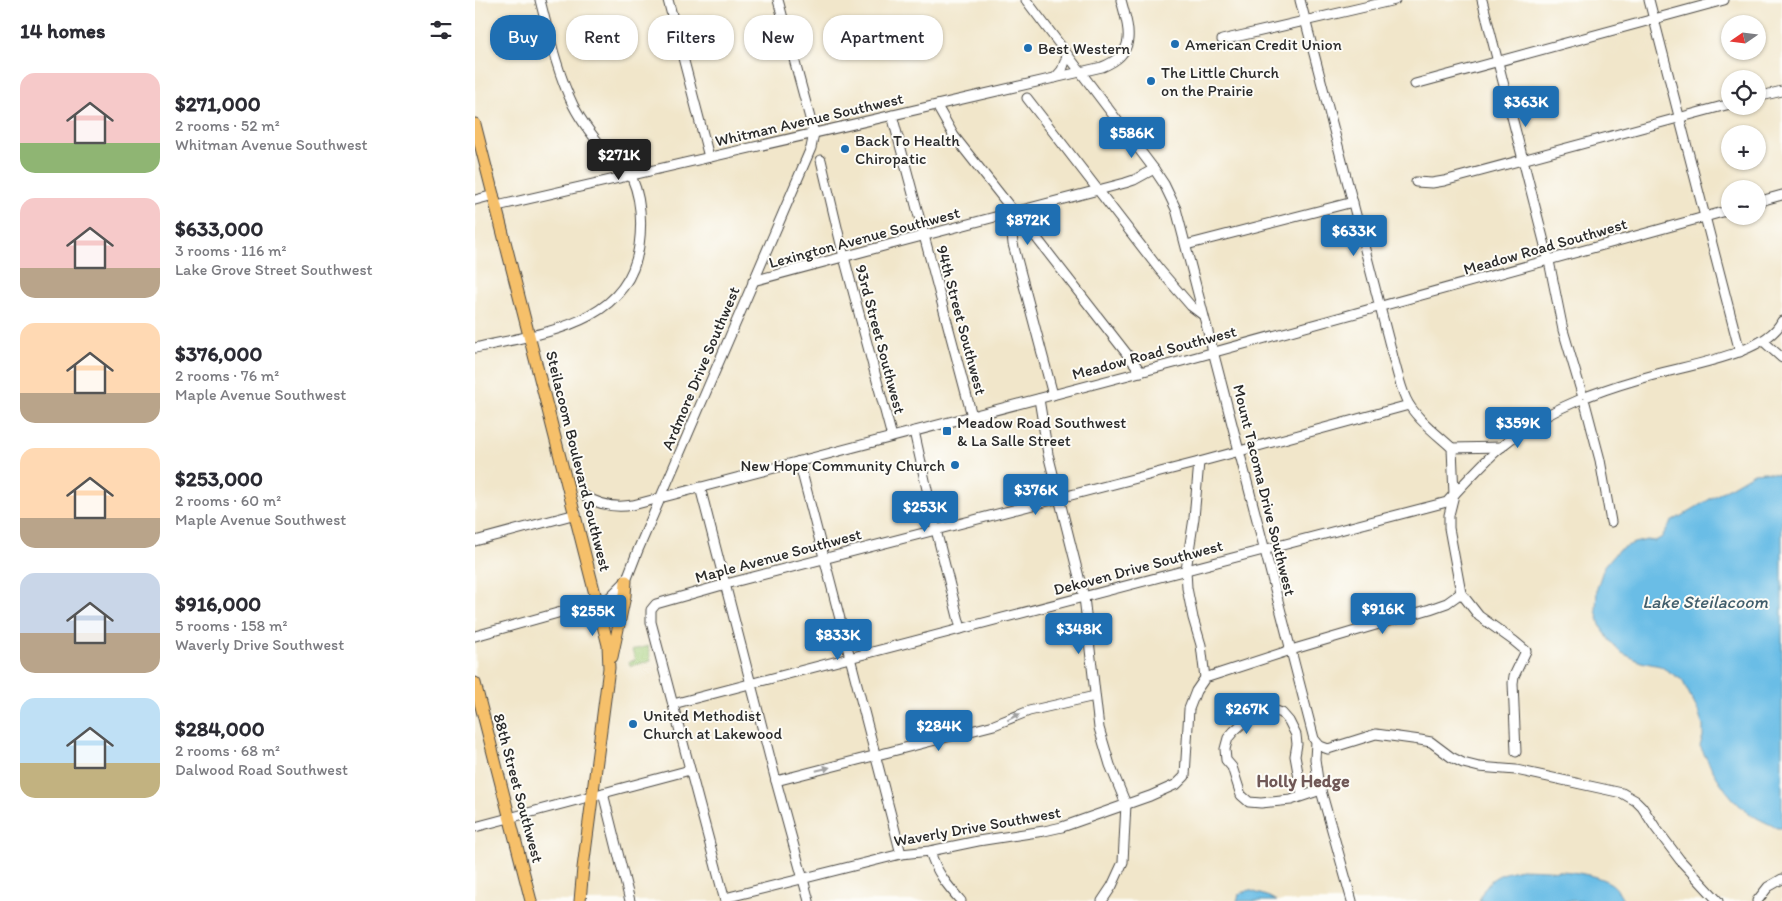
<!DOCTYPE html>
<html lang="en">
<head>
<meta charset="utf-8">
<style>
	body { margin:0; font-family:Itim,sans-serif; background:#f7f7f7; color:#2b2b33; height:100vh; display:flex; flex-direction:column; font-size:19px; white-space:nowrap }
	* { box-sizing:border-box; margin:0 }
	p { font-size:16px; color:#7c7c81 }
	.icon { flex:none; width:28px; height:28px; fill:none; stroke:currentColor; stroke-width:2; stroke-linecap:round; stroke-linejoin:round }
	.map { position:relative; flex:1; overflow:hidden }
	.drawer { display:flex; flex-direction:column; background:#fff; width:475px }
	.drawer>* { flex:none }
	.banner { position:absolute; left:15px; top:15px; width:475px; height:45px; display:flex; gap:10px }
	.needle { width:32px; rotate:256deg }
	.tools { position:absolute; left:1246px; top:15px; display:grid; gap:10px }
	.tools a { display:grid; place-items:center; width:45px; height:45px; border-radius:50%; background:#fff; box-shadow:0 1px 4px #0004; font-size:25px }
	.price { position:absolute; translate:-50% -42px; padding:0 11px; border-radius:5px; background:#1f6fb2; color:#fff; font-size:16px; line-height:32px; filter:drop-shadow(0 1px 2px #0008) }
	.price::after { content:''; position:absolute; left:50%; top:30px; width:15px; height:11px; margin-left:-8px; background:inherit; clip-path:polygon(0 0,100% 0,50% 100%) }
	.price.active { background:#222; color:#fff }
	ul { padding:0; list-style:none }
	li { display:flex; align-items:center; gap:15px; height:125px; padding:0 20px }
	li span { display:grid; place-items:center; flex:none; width:140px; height:100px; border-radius:15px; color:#555 }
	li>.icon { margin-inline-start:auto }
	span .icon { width:60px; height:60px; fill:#fffc; stroke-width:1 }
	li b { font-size:21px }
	h2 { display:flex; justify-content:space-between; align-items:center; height:60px; padding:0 20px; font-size:21px }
	.chip { padding:0 18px; border-radius:20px; background:#fff; box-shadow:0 1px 4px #0004; font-size:18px; line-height:45px }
	.chip.active { background:#1f6fb2; color:#fff }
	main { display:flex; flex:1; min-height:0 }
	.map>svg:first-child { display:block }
	.green { fill:#a3cd79; stroke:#677c52 }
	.water { fill:#6abde6; stroke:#4a7488 }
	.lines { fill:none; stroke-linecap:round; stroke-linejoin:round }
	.minor-casing { stroke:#494743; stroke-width:11 }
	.major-casing { stroke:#494743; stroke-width:13 }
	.minor { stroke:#fff; stroke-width:9 }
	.major { stroke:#f6c06b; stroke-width:11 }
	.oneway { fill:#a0a0a0 }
	.poi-dot { fill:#1f6fb2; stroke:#fdfcf7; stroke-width:2 }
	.labels { text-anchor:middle; stroke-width:4; stroke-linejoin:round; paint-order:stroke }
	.poi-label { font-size:16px; fill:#2b2b2b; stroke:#fdfcf7; text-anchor:start }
	.street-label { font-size:16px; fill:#2b2b2b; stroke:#fdfcf7 }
	.water-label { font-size:18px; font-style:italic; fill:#415e6c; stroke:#fdfcf7 }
	.neighbourhood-label { font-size:18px; font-weight:bold; fill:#705857; stroke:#fdfcf7 }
</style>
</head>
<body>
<main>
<section class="drawer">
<h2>14 homes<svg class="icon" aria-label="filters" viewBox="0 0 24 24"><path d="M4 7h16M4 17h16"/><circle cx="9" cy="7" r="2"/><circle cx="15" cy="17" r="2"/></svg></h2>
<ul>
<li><span style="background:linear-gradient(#f6c9c9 70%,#8fb573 0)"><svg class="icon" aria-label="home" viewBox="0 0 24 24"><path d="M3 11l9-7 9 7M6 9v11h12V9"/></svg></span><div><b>$271,000</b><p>2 rooms · 52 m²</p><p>Whitman Avenue Southwest</p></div></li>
<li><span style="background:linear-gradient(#f6c9c9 70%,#b9a48a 0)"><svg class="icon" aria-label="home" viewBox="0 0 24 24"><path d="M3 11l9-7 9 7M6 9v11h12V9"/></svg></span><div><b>$633,000</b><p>3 rooms · 116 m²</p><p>Lake Grove Street Southwest</p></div></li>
<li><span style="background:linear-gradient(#ffd9b3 70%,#b9a48a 0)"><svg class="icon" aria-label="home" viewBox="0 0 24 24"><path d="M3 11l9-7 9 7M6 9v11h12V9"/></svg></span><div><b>$376,000</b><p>2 rooms · 76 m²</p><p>Maple Avenue Southwest</p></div></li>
<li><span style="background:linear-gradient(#ffd9b3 70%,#b9a48a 0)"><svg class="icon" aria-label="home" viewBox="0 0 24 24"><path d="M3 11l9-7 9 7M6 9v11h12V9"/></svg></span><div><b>$253,000</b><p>2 rooms · 60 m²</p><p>Maple Avenue Southwest</p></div></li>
<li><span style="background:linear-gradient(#c9d6e8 60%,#b9a48a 0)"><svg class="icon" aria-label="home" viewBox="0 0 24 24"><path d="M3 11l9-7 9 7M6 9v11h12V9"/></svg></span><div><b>$916,000</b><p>5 rooms · 158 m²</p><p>Waverly Drive Southwest</p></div></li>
<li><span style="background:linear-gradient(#bfe0f5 65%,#c2b280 0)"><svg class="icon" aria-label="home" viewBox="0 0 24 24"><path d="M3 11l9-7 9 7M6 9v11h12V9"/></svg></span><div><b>$284,000</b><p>2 rooms · 68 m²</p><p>Dalwood Road Southwest</p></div></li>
</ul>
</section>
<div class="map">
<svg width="1307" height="901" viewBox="0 0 1307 901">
	<rect width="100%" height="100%" fill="#fdfcf7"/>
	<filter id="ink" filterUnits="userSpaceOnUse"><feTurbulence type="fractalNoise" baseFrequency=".02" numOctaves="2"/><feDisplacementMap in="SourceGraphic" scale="10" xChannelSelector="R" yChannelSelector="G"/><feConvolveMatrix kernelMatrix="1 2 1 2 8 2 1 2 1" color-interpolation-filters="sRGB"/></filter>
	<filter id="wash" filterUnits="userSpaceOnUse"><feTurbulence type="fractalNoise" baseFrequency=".0096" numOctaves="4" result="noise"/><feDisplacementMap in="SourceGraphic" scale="20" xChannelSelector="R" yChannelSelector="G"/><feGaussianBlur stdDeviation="1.12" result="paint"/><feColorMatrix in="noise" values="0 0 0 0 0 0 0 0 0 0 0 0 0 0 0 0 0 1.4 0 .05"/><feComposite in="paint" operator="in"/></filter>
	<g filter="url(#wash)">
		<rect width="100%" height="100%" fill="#f1e6ca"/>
		<path class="green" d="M173 646 176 661 155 666 154 662 160 660 157 650Z"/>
		<g class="water">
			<path d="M1290 472 1307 475V828H1302C1293 823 1282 819 1274 813 1251 797 1237 770 1225 746L1228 737V726L1223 711 1207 680 1185 666 1166 662 1147 653 1135 641 1125 625 1121 610 1122 588 1129 567 1143 550 1159 543 1172 540 1180 541 1186 538 1196 522 1279 473Z"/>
			<path d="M1046 869C1071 870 1113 870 1135 883 1142 887 1145 894 1149 901H1004C1012 877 1024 874 1046 869Z"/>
			<path d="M774 890 794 897 802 901H762L764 894Z"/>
		</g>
	</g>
	<g filter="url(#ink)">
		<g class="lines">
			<g class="minor-casing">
				<g id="minor">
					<path d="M193 0 234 157"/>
					<path d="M551 0 679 169 689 184 701 209 839 739 845 746 853 749 901 734 945 740 956 742 976 757 988 763 1004 767 1041 770 1147 793 1161 801 1167 807 1180 827 1205 860 1243 901"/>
					<path d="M825 0 918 357C922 371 925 386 931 399 939 417 963 435 977 448L979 495 974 515V528L986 593 1004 616 1039 641 1051 651 1039 676 1038 683 1041 752"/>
					<path d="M1007 0 1074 261 1088 330 1107 394"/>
					<path d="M1174 0 1265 352"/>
					<path d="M747 40 920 0"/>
					<path d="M580 78 587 70 592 56"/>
					<path d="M940 84 1249 0"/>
					<path d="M1282 97 1307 91"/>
					<path d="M552 98 684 269 716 306 728 315"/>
					<path d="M462 106 479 136 539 212 546 218 666 372"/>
					<path d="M417 115 497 416"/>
					<path d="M346 160 369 257 417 437"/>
					<path d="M941 182 957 183 969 181 1255 104"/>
					<path d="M0 200 19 195"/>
					<path d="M1282 202 1307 195"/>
					<path d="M22 206 627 67C663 53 654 30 646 0"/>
					<path d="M539 212 536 224 538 244 578 395"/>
					<path d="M711 245 878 202"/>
					<path d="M278 281 409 246 650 183 659 180 679 169"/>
					<path d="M1288 341 1307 358"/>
					<path d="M0 348C64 333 153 327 164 246 167 224 166 199 157 178 154 171 144 166 138 160 123 143 108 125 98 105 82 72 74 35 65 0"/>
					<path d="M1113 396C1134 388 1156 381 1179 375 1213 365 1291 354 1307 321"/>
					<path d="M564 399 573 454 609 597 624 728 635 765 651 804 648 862 637 886 627 901"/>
					<path d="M1110 403 1125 460 1136 522"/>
					<path d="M439 431 461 530 486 629"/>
					<path d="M977 448 1027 447"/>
					<path d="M324 461 426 854"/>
					<path d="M724 462 719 518 711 570 712 588 718 618 726 645 730 678"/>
					<path d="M225 487 301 781 334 901"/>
					<path d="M110 496C126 506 141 508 158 505L707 361 1255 210"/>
					<path d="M0 541 101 514"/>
					<path d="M0 636 133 599 151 581 163 550 336 148 339 133 303 0"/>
					<path d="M198 704 972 502C984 489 996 476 1009 463 1036 435 1068 415 1104 400"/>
					<path d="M841 742 840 759 843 780 877 901"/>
					<path d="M301 781 519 725 554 711 620 696"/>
					<path d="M128 793 155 901"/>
					<path d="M827 795 820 756 822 744 821 735 814 721 807 713 798 710 788 713 769 722 759 731 753 738 750 749 751 760 757 767 766 795 774 802 786 803 816 800 846 790"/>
					<path d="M0 827 215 770"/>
					<path d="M455 851C461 872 472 885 486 901"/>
					<path d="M250 898 426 854 455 851 503 841 569 831 587 827 675 796 702 784 710 776 714 709 721 691 730 678 816 650 955 609 972 603 986 593"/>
					<path d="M250 901 176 622V610L181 604 251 584 724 462 934 405"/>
					<path d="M1282 901 1293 887 1307 879"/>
				</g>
			</g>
			<g class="major-casing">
				<g id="major">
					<path d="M0 124 133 645 134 668 108 868 105 901"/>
					<path d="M137 657 150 596 151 581"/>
					<path d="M0 683 56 901"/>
				</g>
			</g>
			<use href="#minor" class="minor"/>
			<use href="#major" class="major"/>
		</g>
		<defs><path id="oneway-solid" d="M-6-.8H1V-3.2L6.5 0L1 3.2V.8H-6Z" transform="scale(1.25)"/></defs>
		<g class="oneway">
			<use href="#oneway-solid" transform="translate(539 717) rotate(-26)"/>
			<use href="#oneway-solid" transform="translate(348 769) rotate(-14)"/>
		</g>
	</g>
	<g class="poi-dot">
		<circle cx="700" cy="44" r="5"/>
		<circle cx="553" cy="48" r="5"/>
		<circle cx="676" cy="81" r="5"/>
		<circle cx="370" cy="149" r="5"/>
		<rect x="467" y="426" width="10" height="10" rx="2.5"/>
		<circle cx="480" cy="465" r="5"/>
		<circle cx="158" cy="724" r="5"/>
	</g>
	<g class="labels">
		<g class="poi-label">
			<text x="710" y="50">American Credit Union</text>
			<text x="563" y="54">Best Western</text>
			<text x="686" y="78">The Little Church<tspan x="686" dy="18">on the Prairie</tspan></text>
			<text x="380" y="146">Back To Health<tspan x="380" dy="18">Chiropatic</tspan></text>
			<text x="482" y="428">Meadow Road Southwest<tspan x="482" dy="18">&amp; La Salle Street</tspan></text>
			<text x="470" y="471" text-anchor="end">New Hope Community Church</text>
			<text x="168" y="721">United Methodist<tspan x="168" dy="18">Church at Lakewood</tspan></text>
		</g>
		<g class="street-label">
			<text transform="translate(334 119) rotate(-13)" y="6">Whitman Avenue Southwest</text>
			<text transform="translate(389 237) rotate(-15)" y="6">Lexington Avenue Southwest</text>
			<text transform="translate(1070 246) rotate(-16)" y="6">Meadow Road Southwest</text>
			<text transform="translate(487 320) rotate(75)" y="6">94th Street Southwest</text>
			<text transform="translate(406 339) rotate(75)" y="6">93rd Street Southwest</text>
			<text transform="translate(679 352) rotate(-15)" y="6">Meadow Road Southwest</text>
			<text transform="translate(225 368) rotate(-67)" y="6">Ardmore Drive Southwest</text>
			<text transform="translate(104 461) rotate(76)" y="6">Steilacoom Boulevard Southwest</text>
			<text transform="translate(790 490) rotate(76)" y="6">Mount Tacoma Drive Southwest</text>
			<text transform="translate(303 555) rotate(-15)" y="6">Maple Avenue Southwest</text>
			<text transform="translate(663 567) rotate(-15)" y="6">Dekoven Drive Southwest</text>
			<text transform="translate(44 788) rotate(75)" y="6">88th Street Southwest</text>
			<text transform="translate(502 826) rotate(-10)" y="6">Waverly Drive Southwest</text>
		</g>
		<g class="water-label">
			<text x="1230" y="608">Lake Steilacoom</text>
		</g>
		<g class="neighbourhood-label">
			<text x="828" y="787">Holly Hedge</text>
		</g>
	</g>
</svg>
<div class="tools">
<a><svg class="needle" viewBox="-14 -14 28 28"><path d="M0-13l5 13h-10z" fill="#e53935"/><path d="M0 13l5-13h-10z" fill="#7c7c81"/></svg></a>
<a><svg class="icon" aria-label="locate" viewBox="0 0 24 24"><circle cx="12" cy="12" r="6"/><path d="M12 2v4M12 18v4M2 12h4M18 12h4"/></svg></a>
<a>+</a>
<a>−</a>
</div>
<b class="price" style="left:1051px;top:128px">$363K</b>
<b class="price" style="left:657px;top:159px">$586K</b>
<b class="price active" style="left:144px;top:181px">$271K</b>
<b class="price" style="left:553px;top:246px">$872K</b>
<b class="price" style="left:879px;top:257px">$633K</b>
<b class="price" style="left:1043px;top:449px">$359K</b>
<b class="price" style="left:561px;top:516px">$376K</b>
<b class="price" style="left:450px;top:533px">$253K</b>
<b class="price" style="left:908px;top:635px">$916K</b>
<b class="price" style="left:118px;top:637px">$255K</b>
<b class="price" style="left:604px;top:655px">$348K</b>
<b class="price" style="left:363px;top:661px">$833K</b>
<b class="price" style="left:772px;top:735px">$267K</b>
<b class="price" style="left:464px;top:752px">$284K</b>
<div class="banner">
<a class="chip active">Buy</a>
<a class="chip">Rent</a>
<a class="chip">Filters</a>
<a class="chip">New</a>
<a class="chip">Apartment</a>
</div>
</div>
</main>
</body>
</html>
